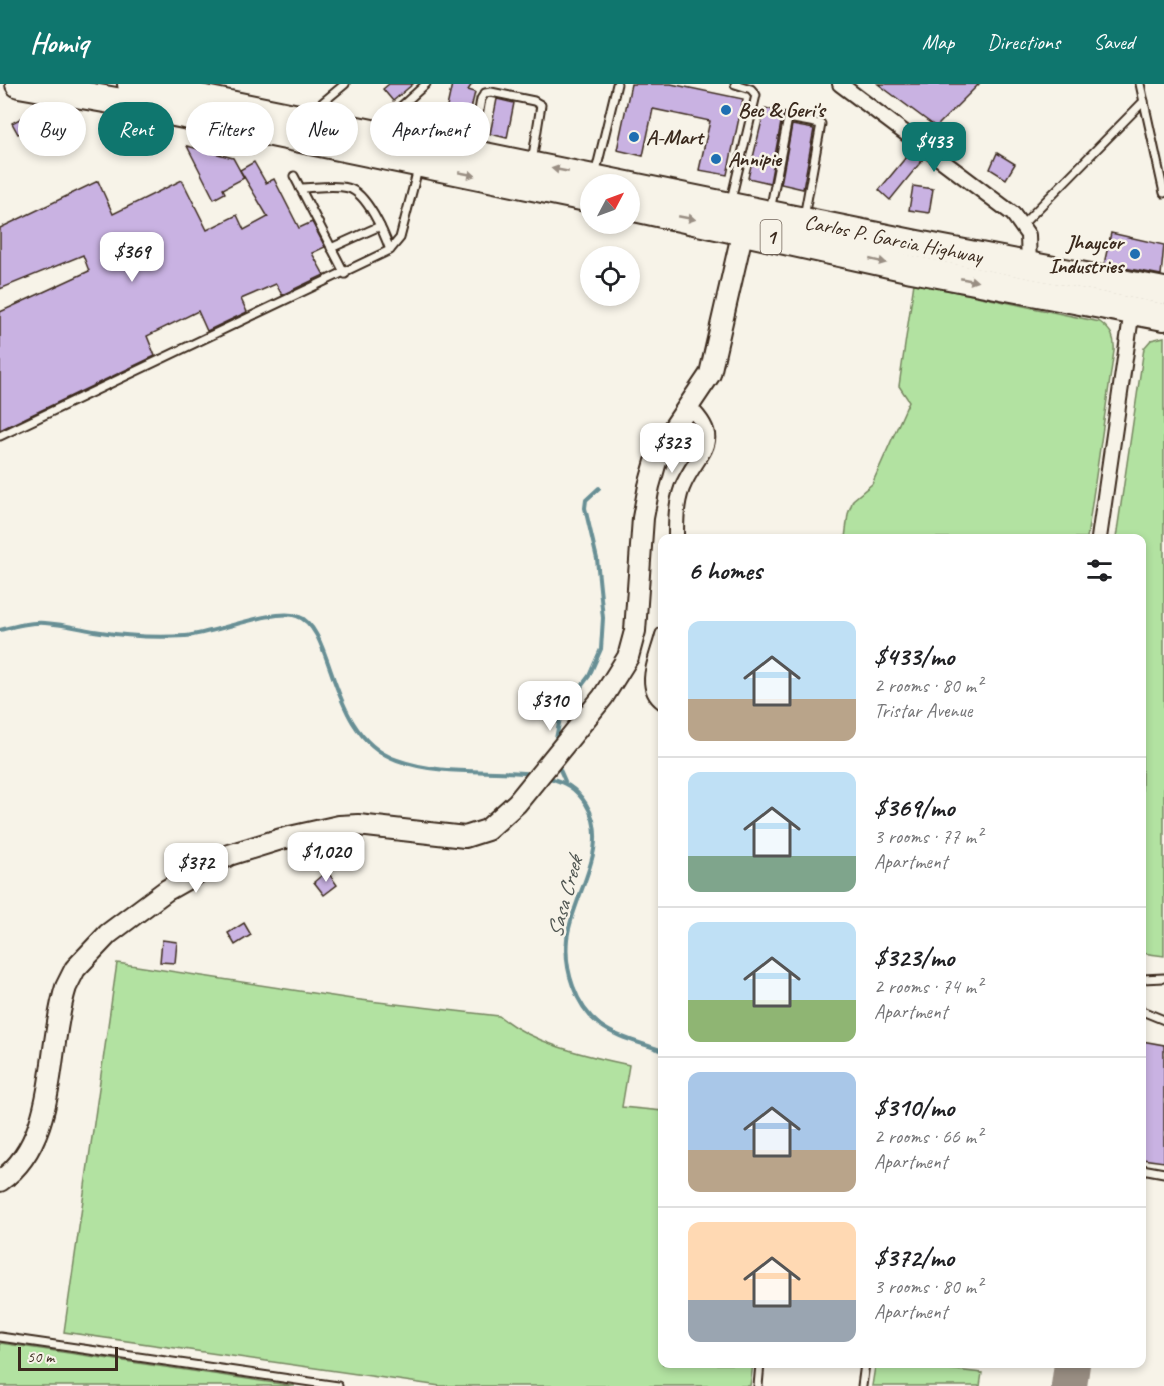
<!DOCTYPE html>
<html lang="en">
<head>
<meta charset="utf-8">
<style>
	body { margin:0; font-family:Caveat,sans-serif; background:#f2f2f2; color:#202124; height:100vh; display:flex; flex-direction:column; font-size:22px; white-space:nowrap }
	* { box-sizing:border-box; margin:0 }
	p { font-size:20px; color:#757577 }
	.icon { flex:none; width:33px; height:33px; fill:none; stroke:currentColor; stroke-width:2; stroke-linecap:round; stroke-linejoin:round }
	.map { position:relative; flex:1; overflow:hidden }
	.sheet { position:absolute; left:658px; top:450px; width:488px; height:834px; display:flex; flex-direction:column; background:#fff; border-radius:12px; box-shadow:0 3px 9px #0003 }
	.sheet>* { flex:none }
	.banner { position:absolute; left:18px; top:18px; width:550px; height:54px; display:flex; gap:12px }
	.needle { width:39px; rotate:49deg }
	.tools { position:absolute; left:580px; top:90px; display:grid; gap:12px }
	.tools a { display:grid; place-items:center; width:60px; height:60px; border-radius:50%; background:#fff; box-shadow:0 3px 9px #0003; font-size:30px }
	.scale { position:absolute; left:18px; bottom:15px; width:100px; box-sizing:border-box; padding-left:6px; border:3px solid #3b2a1e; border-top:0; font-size:16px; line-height:21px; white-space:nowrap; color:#3b2a1e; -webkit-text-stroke:4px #f7f3e8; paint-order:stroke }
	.price { position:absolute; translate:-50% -51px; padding:0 14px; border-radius:12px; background:#fff; color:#222; font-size:20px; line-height:39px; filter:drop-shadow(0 2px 3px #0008) }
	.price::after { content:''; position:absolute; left:50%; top:36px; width:18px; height:14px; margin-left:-9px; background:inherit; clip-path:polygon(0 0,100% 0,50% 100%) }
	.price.on { background:#0f766e; color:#fff }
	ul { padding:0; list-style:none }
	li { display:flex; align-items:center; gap:18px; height:150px; padding:0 30px }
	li+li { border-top:2px solid #e0e0e0 }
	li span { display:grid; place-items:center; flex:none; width:168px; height:120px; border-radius:12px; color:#555 }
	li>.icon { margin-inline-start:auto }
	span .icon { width:72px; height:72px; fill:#fffc; stroke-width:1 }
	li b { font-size:26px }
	h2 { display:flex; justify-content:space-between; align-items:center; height:72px; padding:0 30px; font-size:26px }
	.tag { padding:0 21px; border-radius:27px; background:#fff; box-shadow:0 3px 9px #0003; font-size:21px; line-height:54px }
	.tag.on { background:#0f766e; color:#fff }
	header { display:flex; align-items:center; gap:36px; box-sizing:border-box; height:84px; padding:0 30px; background:#0f766e; color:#fff }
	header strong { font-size:28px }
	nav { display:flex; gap:33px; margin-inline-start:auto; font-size:21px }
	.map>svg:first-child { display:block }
	.green { fill:#b2e2a1; stroke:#768660; stroke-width:1.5 }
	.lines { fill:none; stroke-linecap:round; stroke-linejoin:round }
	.stream { stroke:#678f95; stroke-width:4 }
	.taxiway { stroke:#998e83; stroke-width:36 }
	.building { fill:#c9b2e2; stroke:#3b2a1e; stroke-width:1.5 }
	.lane-casing { stroke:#3b2a1e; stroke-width:11 }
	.street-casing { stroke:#3b2a1e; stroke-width:18 }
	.secondary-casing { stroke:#3b2a1e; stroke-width:24 }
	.highway-casing { stroke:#3b2a1e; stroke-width:30 }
	.lane { stroke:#f7f3e8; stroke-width:7 }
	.street { stroke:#f7f3e8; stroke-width:14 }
	.secondary { stroke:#f7f3e8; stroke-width:20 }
	.highway { stroke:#f7f3e8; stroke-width:26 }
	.oneway { fill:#998e83 }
	.poi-dot { fill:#1f6fb2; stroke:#f7f3e8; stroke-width:2 }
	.labels { text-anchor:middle; stroke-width:5; stroke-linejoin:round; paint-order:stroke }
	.shield { fill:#f7f3e8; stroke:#73665b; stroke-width:1.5 }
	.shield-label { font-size:20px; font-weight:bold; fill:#3b2a1e }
	.poi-label { font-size:21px; font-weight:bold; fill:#3b2a1e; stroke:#f7f3e8; text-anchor:start }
	.street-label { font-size:21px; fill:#3b2a1e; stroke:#f7f3e8 }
	.water-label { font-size:22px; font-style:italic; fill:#4e5450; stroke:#f7f3e8 }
</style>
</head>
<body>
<header>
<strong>Homiq</strong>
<nav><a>Map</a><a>Directions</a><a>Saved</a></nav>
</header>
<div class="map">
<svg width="1164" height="1302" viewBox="0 0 1164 1302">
	<rect width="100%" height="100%" fill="#f7f3e8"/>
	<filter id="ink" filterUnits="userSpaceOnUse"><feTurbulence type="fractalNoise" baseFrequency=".0167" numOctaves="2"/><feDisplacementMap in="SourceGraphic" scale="12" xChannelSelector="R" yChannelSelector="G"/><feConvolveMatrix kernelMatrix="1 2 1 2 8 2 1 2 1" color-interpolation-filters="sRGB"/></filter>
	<g filter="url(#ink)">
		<g class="green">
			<path d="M914 199 1100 238C1112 247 1115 254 1114 267L1087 454H845L848 430 853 416 872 400 909 317 899 302Z"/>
			<path d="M1164 253V872L1142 869V454H1116L1144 264 1151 256Z"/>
			<path d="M117 879 352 915 499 932C536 961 584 971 629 981L622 1023 663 1027V1280H753L750 1302H440L64 1248Z"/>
			<path d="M0 1259 295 1302H0Z"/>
			<path d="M879 1280H903L982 1289 980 1302H872L875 1283Z"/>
		</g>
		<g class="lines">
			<g class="stream">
				<path d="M0 546C15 542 29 538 45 539 61 540 78 544 94 547 124 552 155 554 185 552 213 550 274 524 297 532 336 544 326 651 397 676 441 692 488 685 533 690"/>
				<path d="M555 660 561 629 589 592 601 565 603 534 597 475 585 424 586 416 599 404"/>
				<path d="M557 679 565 697"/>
				<path d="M546 693C565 698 575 703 586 720 613 763 572 811 567 855 564 885 575 922 600 941 617 954 643 959 663 967"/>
			</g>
			<path class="taxiway" d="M1069 1302 1072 1280"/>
		</g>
		<g class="building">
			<path d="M389 0H413L393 17 383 5Z"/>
			<path d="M452 0H472L468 6 475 8 468 38 445 32Z"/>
			<path d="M631 0H671L743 15 727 91 699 86 710 37 653 25 643 72 617 66Z"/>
			<path d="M878 0H979L936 43Z"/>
			<path d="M497 15 514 19 507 54 490 50Z"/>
			<path d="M765 24 786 29 782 33 770 99 748 94Z"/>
			<path d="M56 27 77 32 74 43 54 39Z"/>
			<path d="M27 31 33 42 18 50 12 39Z"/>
			<path d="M792 41 814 45 803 105 781 100Z"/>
			<path d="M187 62 233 74 244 94 223 105 225 109 214 115Z"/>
			<path d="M912 66 924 74 890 116 879 106Z"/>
			<path d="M997 69 1015 80 1006 95 990 85Z"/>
			<path d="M254 78 266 99 274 95 299 144 312 138 325 163 312 169 324 191 282 211 276 200 241 215 247 228 207 247 198 227 147 252 155 272 0 346V228L89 187 83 171 0 205V144L98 97 113 130 182 96 207 146 237 131 244 146 268 133 240 86Z"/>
			<path d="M913 102 933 105 929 129 909 126Z"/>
			<path d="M1111 149 1164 161 1161 191 1104 180Z"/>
			<path d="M327 787 337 801 324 811 314 798Z"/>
			<path d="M244 839 251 851 235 861 228 849Z"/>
			<path d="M162 856 177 858 175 879 160 878Z"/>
			<path d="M1142 957 1164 961V1078L1142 1075Z"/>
		</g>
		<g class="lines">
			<g class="lane-casing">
				<g id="lane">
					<path d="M1140 0 1164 109"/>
					<path d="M310 29 345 0"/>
					<path d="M377 44 426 0"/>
					<path d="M472 66 481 15 485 9 491 8 534 17 541 21 532 78"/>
					<path d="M595 91 617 0"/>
					<path d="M294 92 345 190"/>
					<path d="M300 104C314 104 334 100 348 104 367 109 384 149 390 166"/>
					<path d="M731 116 756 11 751 5 735 0"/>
					<path d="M770 127 788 34 821 40 804 133"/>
					<path d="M1023 140 1144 17"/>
					<path d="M331 164 380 142"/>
					<path d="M0 352 390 166 400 154 418 85"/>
					<path d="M1142 895 1164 894"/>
					<path d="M1142 927 1164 936"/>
					<path d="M1142 1085 1164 1089"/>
					<path d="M0 1253 338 1302"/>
					<path d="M758 1302 760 1280"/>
					<path d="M862 1302 865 1280"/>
				</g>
			</g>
			<g class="street-casing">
				<g id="street">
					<path d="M840 0 1013 130 1028 151 1029 182"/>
					<path d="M676 454C676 437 676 420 682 404 697 367 726 359 690 324"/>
					<path d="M1099 454 1132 226"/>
					<path d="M663 551C658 573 641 602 663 618"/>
				</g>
			</g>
			<g class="secondary-casing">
				<path id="secondary" d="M0 1097C59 1056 46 965 66 903L75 885 108 850 167 806 229 771 281 755 339 742 358 741 465 753 487 746 517 719 603 613 628 573 635 547 643 434 649 402 657 374 667 354 710 290 743 146"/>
			</g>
			<g class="highway-casing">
				<g id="highway">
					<path d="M19 0 116 17 591 115"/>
					<path id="s1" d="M131 0 917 160 1164 207"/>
					<path d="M630 123 912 185 1164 233"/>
				</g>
			</g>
			<use href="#lane" class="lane"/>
			<use href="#street" class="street"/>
			<use href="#secondary" class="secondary"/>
			<use href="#highway" class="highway"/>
		</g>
		<defs><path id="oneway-solid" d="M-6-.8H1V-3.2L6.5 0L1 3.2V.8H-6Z" transform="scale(1.5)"/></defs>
		<g class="oneway">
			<use href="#oneway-solid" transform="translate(560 86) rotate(-169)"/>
			<use href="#oneway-solid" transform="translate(467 90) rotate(11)"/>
			<use href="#oneway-solid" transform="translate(687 134) rotate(11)"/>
			<use href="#oneway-solid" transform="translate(878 177) rotate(13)"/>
			<use href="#oneway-solid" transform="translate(969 196) rotate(11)"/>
		</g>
	</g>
	<g class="poi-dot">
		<circle cx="726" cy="26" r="6"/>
		<circle cx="634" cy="53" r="6"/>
		<circle cx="716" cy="75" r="6"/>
		<circle cx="1135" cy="170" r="6"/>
	</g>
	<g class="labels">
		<rect class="shield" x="760.5" y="136" width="21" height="34" rx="4.5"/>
		<g class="shield-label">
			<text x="771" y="160">1</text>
		</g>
		<g class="poi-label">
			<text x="738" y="33">Bec &amp; Geri's</text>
			<text x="646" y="60">A-Mart</text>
			<text x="728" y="82">Annipie</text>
			<text x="1123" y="165" text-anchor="end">Jhaycor<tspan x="1123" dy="24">Industries</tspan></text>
		</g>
		<g class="street-label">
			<text dy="7" stroke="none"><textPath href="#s1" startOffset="778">Carlos P. Garcia Highway</textPath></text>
		</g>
		<g class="water-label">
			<text transform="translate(564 813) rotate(-75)" y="8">Sasa Creek</text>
		</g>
	</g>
</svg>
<div class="tools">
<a><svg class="needle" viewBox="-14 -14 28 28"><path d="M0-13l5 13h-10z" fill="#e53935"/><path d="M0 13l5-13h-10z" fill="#757577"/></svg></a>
<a><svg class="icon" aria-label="locate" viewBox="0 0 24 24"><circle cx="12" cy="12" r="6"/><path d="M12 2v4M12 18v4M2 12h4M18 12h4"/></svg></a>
</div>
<div class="scale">50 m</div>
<b class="price on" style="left:934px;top:89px">$433</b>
<b class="price" style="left:132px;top:199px">$369</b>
<b class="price" style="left:672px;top:390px">$323</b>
<b class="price" style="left:550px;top:648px">$310</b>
<b class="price" style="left:326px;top:799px">$1,020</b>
<b class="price" style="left:196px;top:810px">$372</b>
<div class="banner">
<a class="tag">Buy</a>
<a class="tag on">Rent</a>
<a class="tag">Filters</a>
<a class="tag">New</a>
<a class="tag">Apartment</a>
</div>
<section class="sheet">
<h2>6 homes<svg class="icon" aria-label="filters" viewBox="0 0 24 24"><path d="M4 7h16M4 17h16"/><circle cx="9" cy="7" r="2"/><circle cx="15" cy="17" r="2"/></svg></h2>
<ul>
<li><span style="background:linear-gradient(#bfe0f5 65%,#b9a48a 0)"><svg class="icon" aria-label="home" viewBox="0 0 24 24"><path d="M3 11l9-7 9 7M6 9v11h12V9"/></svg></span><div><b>$433/mo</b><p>2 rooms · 80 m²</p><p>Tristar Avenue</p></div></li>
<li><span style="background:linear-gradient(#bfe0f5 70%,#7fa58c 0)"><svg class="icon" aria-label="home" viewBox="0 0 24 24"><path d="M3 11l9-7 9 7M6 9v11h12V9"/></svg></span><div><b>$369/mo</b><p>3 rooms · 77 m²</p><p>Apartment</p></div></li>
<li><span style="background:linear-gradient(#bfe0f5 65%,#8fb573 0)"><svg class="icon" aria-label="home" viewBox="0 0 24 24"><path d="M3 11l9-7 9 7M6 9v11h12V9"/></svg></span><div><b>$323/mo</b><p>2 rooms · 74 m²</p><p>Apartment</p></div></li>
<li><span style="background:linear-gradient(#a9c7e8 65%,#b9a48a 0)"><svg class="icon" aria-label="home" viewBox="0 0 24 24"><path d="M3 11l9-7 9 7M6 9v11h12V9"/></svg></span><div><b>$310/mo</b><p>2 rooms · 66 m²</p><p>Apartment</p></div></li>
<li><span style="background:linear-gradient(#ffd9b3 65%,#9aa5b1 0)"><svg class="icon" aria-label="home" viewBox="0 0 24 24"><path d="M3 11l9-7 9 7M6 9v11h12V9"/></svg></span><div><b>$372/mo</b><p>3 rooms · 80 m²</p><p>Apartment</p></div></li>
</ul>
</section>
</div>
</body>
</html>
